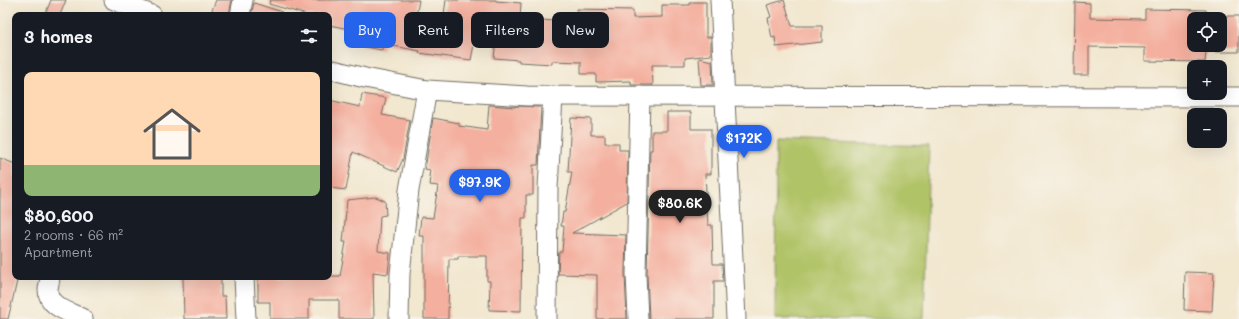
<!DOCTYPE html>
<html lang="en">
<head>
<meta charset="utf-8">
<style>
	body { margin:0; font-family:Mali,sans-serif; background:#242831; color:#f1f3f6; height:100vh; display:flex; flex-direction:column; font-size:15px; white-space:nowrap }
	* { box-sizing:border-box; margin:0 }
	p { font-size:13px; color:#9ea1a6 }
	.icon { flex:none; width:22px; height:22px; fill:none; stroke:currentColor; stroke-width:2; stroke-linecap:round; stroke-linejoin:round }
	.map { position:relative; flex:1; overflow:hidden }
	.details { position:absolute; left:12px; top:12px; width:320px; height:268px; display:flex; flex-direction:column; background:#171b24; border-radius:8px; box-shadow:0 4px 16px #0002 }
	.details>* { flex:none }
	.guide { position:absolute; left:344px; top:12px; width:380px; height:36px; display:flex; gap:8px }
	.tools { position:absolute; left:1187px; top:12px; display:grid; gap:8px }
	.tools a { display:grid; place-items:center; width:40px; height:40px; border-radius:8px; background:#171b24; box-shadow:0 4px 16px #0002; font-size:20px }
	.price { position:absolute; translate:-50% -34px; padding:0 9px; border-radius:14px; background:#2563eb; color:#fff; font-size:13px; line-height:26px; filter:drop-shadow(0 1px 2px #0008) }
	.price::after { content:''; position:absolute; left:50%; top:24px; width:12px; height:9px; margin-left:-6px; background:inherit; clip-path:polygon(0 0,100% 0,50% 100%) }
	.price.current { background:#222; color:#fff }
	ul { padding:0; list-style:none }
	li { display:grid; align-content:center; gap:8px; height:212px; padding:0 12px }
	li+li { border-top:1px solid #363941 }
	li span { display:grid; place-items:center; height:124px; border-radius:8px; color:#555 }
	li>.icon { margin-inline-start:auto }
	span .icon { width:72px; height:72px; fill:#fffc; stroke-width:1 }
	li b { font-size:17px }
	h2 { display:flex; justify-content:space-between; align-items:center; height:48px; padding:0 12px; font-size:17px }
	.tag { padding:0 14px; border-radius:8px; background:#171b24; box-shadow:0 4px 16px #0002; font-size:14px; line-height:36px }
	.tag.current { background:#2563eb; color:#fff }
	.map>svg:first-child { display:block }
	.green { fill:#b0c366; stroke:#6e7748 }
	.building { fill:#f4af9e; fill-rule:evenodd }
	.lines { fill:none; stroke-linecap:round; stroke-linejoin:round }
	.minor-casing { stroke:#716d64; stroke-width:21 }
	.minor { stroke:#fff; stroke-width:19 }
</style>
</head>
<body>
<div class="map">
<svg width="1239" height="319" viewBox="0 0 1239 319">
	<rect width="100%" height="100%" fill="#f7f3e8"/>
	<filter id="ink" filterUnits="userSpaceOnUse"><feTurbulence type="fractalNoise" baseFrequency=".025" numOctaves="2"/><feDisplacementMap in="SourceGraphic" scale="8" xChannelSelector="R" yChannelSelector="G"/><feConvolveMatrix kernelMatrix="1 2 1 2 8 2 1 2 1" color-interpolation-filters="sRGB"/></filter>
	<filter id="wash" filterUnits="userSpaceOnUse"><feTurbulence type="fractalNoise" baseFrequency=".012" numOctaves="4" result="noise"/><feDisplacementMap in="SourceGraphic" scale="16" xChannelSelector="R" yChannelSelector="G"/><feGaussianBlur stdDeviation="0.9" result="paint"/><feColorMatrix in="noise" values="0 0 0 0 0 0 0 0 0 0 0 0 0 0 0 0 0 1.4 0 .05"/><feComposite in="paint" operator="in"/></filter>
	<g filter="url(#wash)">
		<rect width="100%" height="100%" fill="#f2e7cf"/>
		<path class="green" d="M776 141 929 146 924 319H775Z"/>
		<g id="blocks">
			<g class="building">
				<path d="M51 0H66L60 15H45Z"/>
				<path d="M216 0H232L229 15H210Z"/>
				<path d="M270 0H419L416 17 443 22 446 0H496V1L521 3 520 18 576 23 577 9 633 10V18L662 17V5H690V2H706V37H711V55L685 58V65H652L653 85H631V81L596 82V74H581V62L552 61V64L519 62V60L494 58 498 22 479 19 471 60 419 53 420 51 383 44 382 50 361 46 364 32 329 25V15H307L269 4Z"/>
				<path d="M784 0 792 26H822V42L776 47 775 37 772 38 768 18 771 17 767 5Z"/>
				<path d="M1075 2 1090 3V18L1145 19V9L1206 10V16H1239V52H1206L1205 62 1145 61V48L1089 47V75H1074ZM1194 19H1220V45H1194Z"/>
				<path d="M254 3 282 12 281 15H251Z"/>
				<path d="M699 58 712 61 713 85H701Z"/>
				<path d="M362 94 386 98 382 115 410 120 403 159 397 172 353 152 346 190 329 188V100L360 107Z"/>
				<path d="M489 105 515 107V106L541 107 538 165H533V195H526V218H522L521 311 489 310 490 281H487V256H458V259H449L448 319H424V236H419L421 217 433 218 438 186 430 185 431 177H429L430 170 425 169 433 118 459 123V126L487 130Z"/>
				<path d="M667 112H691V129H711V174H705L708 225H712L713 264H722L723 281H714V319H649L647 274 650 150H652V131H667Z"/>
				<path d="M571 118 591 119V135H605V143H619V150H628L627 202 572 233 626 235 625 274 627 319H597V275L558 274 559 252H562L564 226H561L563 212H565L572 172H568Z"/>
				<path d="M0 158 15 164V277H18L8 319H0Z"/>
				<path d="M376 197 385 201 386 215 380 216 378 251 390 253 388 274 373 272 374 319H339V300H309V319H270V302H258V277L340 276 346 242H343L347 200Z"/>
				<path d="M1185 272 1214 273 1212 311 1184 310Z"/>
				<path d="M183 277H221V296H225L226 319H184Z"/>
			</g>
		</g>
	</g>
	<g filter="url(#ink)">
		<use href="#blocks" fill-opacity="0" stroke="#716d64" stroke-width="1"/>
		<g class="lines">
			<g class="minor-casing">
				<g id="minor">
					<path d="M114 0 152 15"/>
					<path d="M720 0 736 319"/>
					<path d="M240 15 243 0"/>
					<path d="M329 69 365 78 427 90 527 96 1239 97"/>
					<path d="M50 277C50 281 48 286 48 290 48 308 71 312 83 319"/>
					<path d="M244 277 246 319"/>
					<path d="M399 319 400 274 409 190 427 90"/>
					<path d="M547 319 548 188 553 96"/>
					<path d="M638 319 636 274 640 96"/>
				</g>
			</g>
			<use href="#minor" class="minor"/>
		</g>
	</g>
</svg>
<div class="tools">
<a><svg class="icon" aria-label="locate" viewBox="0 0 24 24"><circle cx="12" cy="12" r="6"/><path d="M12 2v4M12 18v4M2 12h4M18 12h4"/></svg></a>
<a>+</a>
<a>−</a>
</div>
<b class="price" style="left:744px;top:159px">$172K</b>
<b class="price" style="left:480px;top:203px">$97.9K</b>
<b class="price current" style="left:680px;top:224px">$80.6K</b>
<div class="guide">
<a class="tag current">Buy</a>
<a class="tag">Rent</a>
<a class="tag">Filters</a>
<a class="tag">New</a>
</div>
<section class="details">
<h2>3 homes<svg class="icon" aria-label="filters" viewBox="0 0 24 24"><path d="M4 7h16M4 17h16"/><circle cx="9" cy="7" r="2"/><circle cx="15" cy="17" r="2"/></svg></h2>
<ul>
<li><span style="background:linear-gradient(#ffd9b3 75%,#8fb573 0)"><svg class="icon" aria-label="home" viewBox="0 0 24 24"><path d="M3 11l9-7 9 7M6 9v11h12V9"/></svg></span><div><b>$80,600</b><p>2 rooms · 66 m²</p><p>Apartment</p></div></li>
</ul>
</section>
</div>
</body>
</html>
